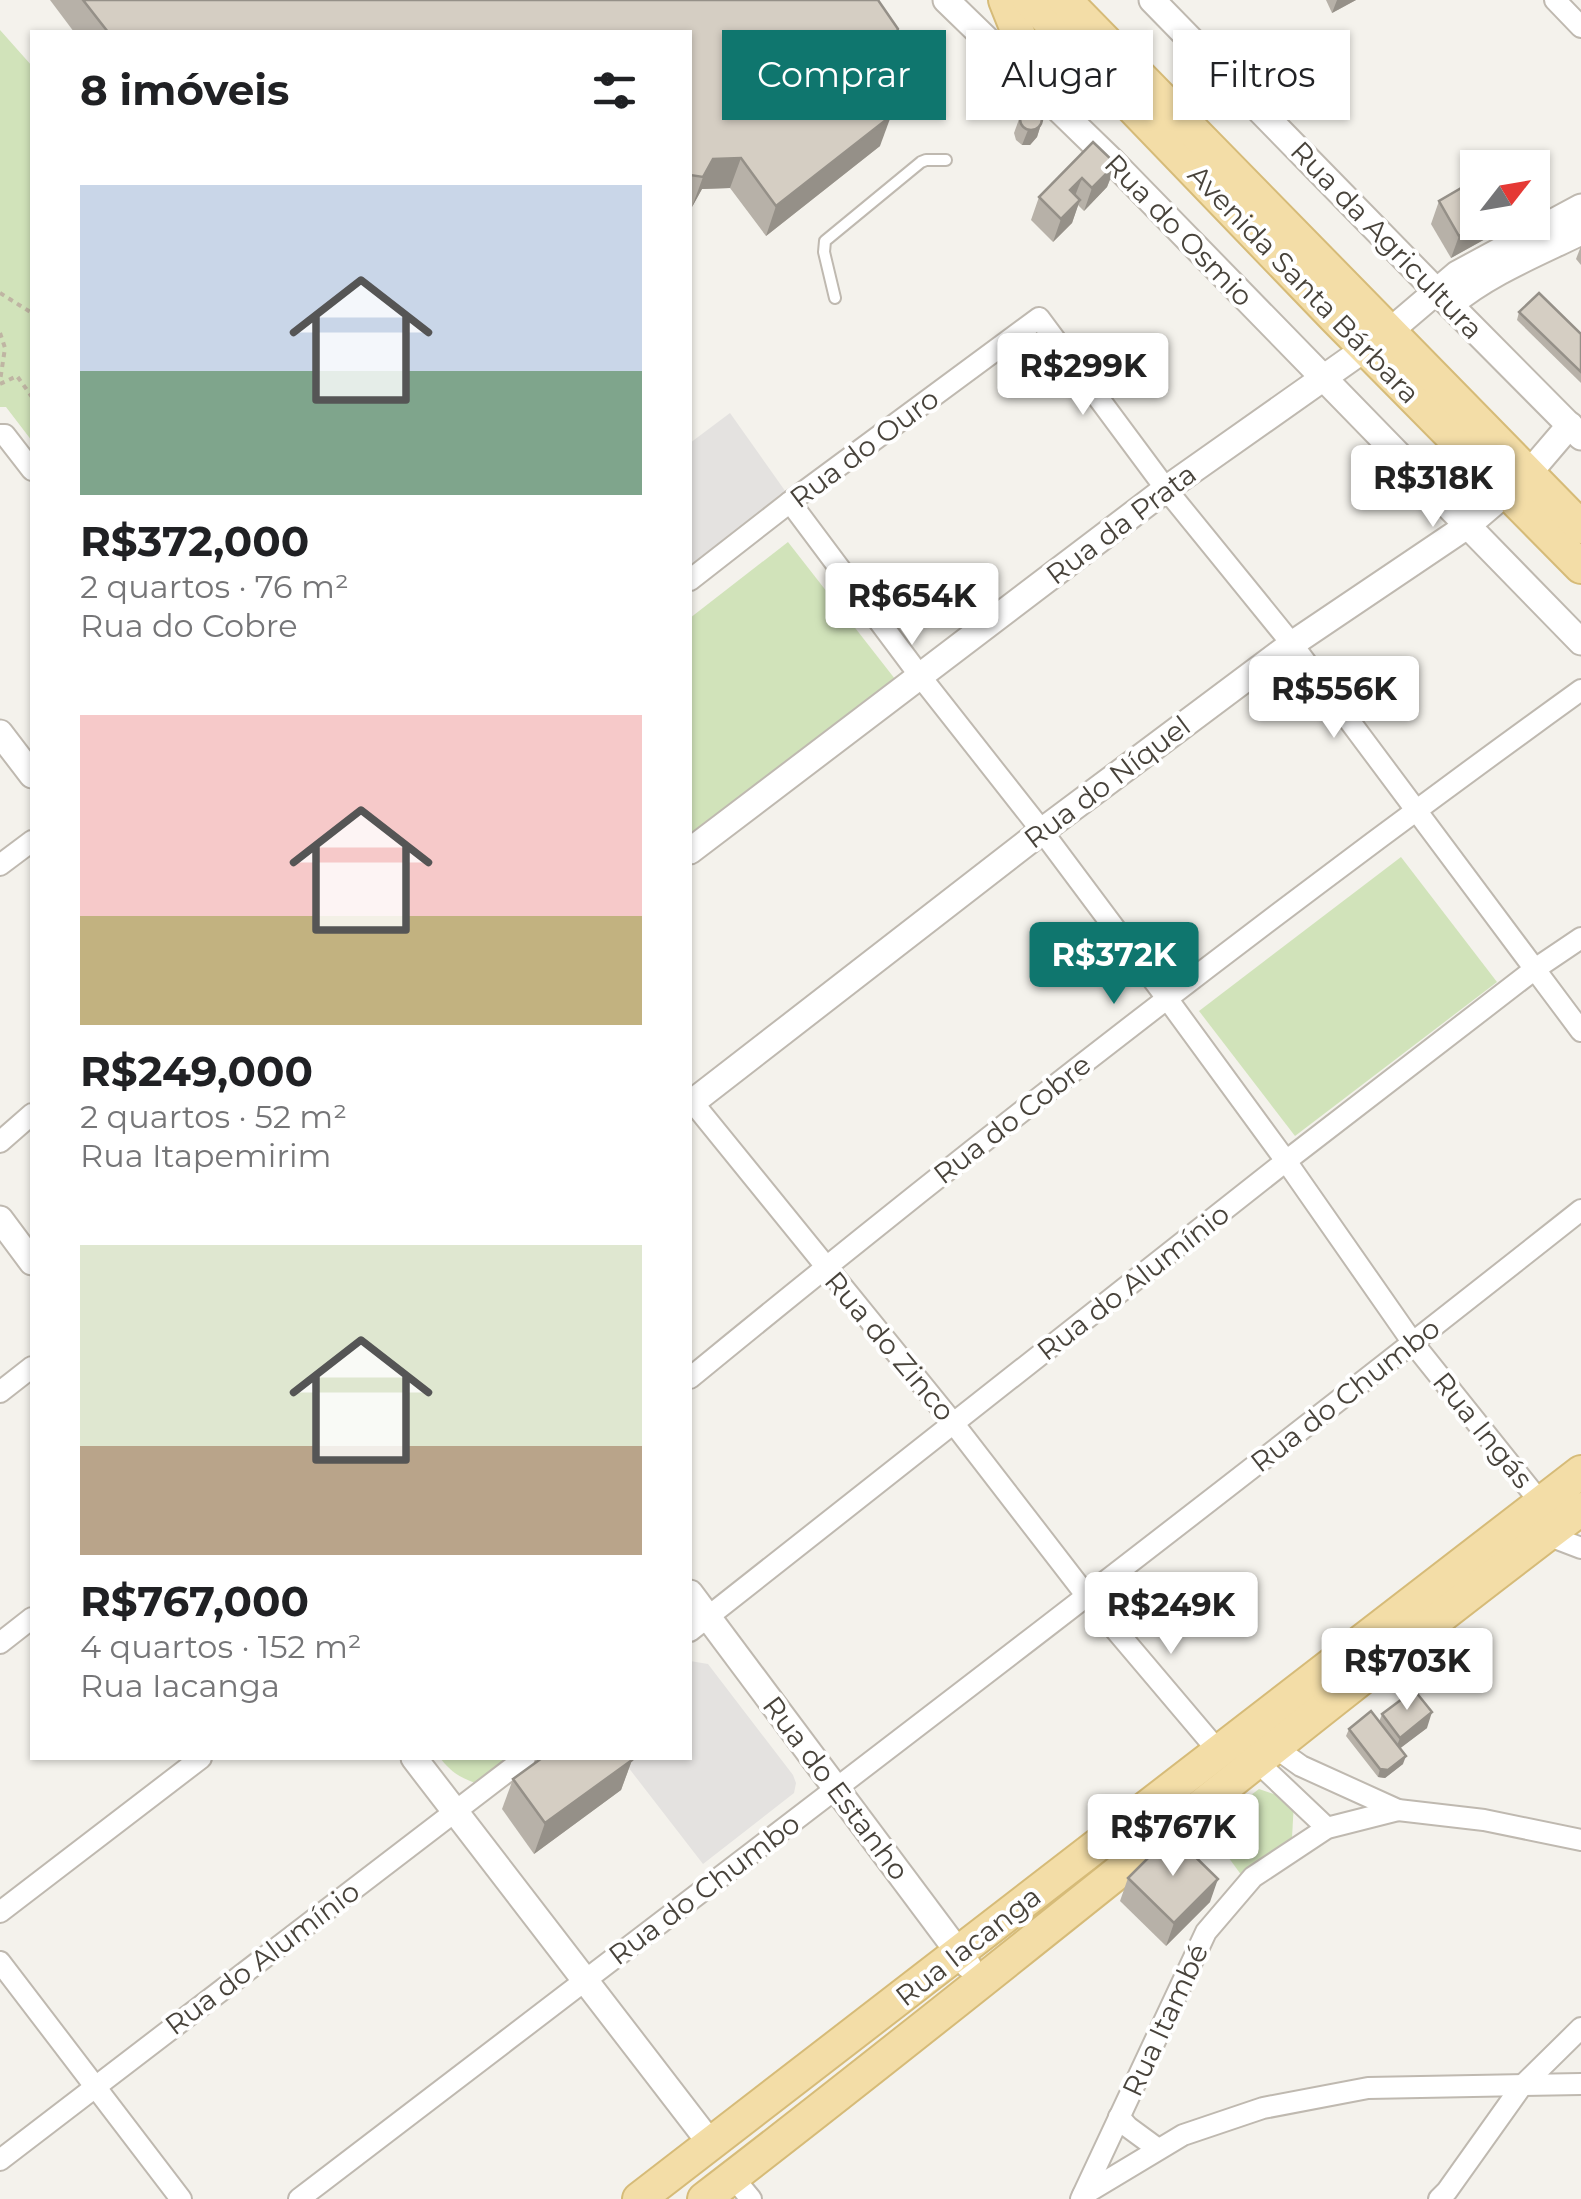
<!DOCTYPE html>
<html lang="pt">
<head>
<meta charset="utf-8">
<style>
	body { margin:0; font-family:Montserrat,sans-serif; background:#f2f2f2; color:#202124; height:100vh; display:flex; flex-direction:column; font-size:38px; white-space:nowrap }
	* { box-sizing:border-box; margin:0 }
	p { font-size:32px; color:#757577 }
	.icon { flex:none; width:55px; height:55px; fill:none; stroke:currentColor; stroke-width:2; stroke-linecap:round; stroke-linejoin:round }
	.map { position:relative; flex:1; overflow:hidden }
	.details { position:absolute; left:30px; top:30px; width:662px; height:1730px; display:flex; flex-direction:column; background:#fff; border-radius:0px; box-shadow:0 2px 8px #0004 }
	.details>* { flex:none }
	.guide { position:absolute; left:722px; top:30px; width:708px; height:90px; display:flex; gap:20px }
	.needle { width:65px; rotate:59deg }
	.fabs { position:absolute; left:1460px; top:150px; display:grid; gap:20px }
	.fabs a { display:grid; place-items:center; width:90px; height:90px; border-radius:0px; background:#fff; box-shadow:0 2px 8px #0004; font-size:50px }
	.price { position:absolute; translate:-50% -85px; padding:0 22px; border-radius:10px; background:#fff; color:#222; font-size:32px; line-height:65px; filter:drop-shadow(0 2px 5px #0008) }
	.price::after { content:''; position:absolute; left:50%; top:60px; width:30px; height:22px; margin-left:-15px; background:inherit; clip-path:polygon(0 0,100% 0,50% 100%) }
	.price.on { background:#0f766e; color:#fff }
	ul { padding:0; list-style:none }
	li { display:grid; align-content:center; gap:20px; height:530px; padding:0 50px }
	li span { display:grid; place-items:center; height:310px; border-radius:0px; color:#555 }
	li>.icon { margin-inline-start:auto }
	span .icon { width:180px; height:180px; fill:#fffc; stroke-width:1 }
	li b { font-size:42px }
	h2 { display:flex; justify-content:space-between; align-items:center; height:120px; padding:0 50px; font-size:42px }
	.chip { padding:0 35px; border-radius:0px; background:#fff; box-shadow:0 2px 8px #0004; font-size:35px; line-height:90px }
	.chip.on { background:#0f766e; color:#fff }
	.map>svg:first-child { display:block }
	.green { fill:#d1e3ba }
	.parking { fill:#e4e2e0 }
	.lines { fill:none; stroke-linecap:round; stroke-linejoin:round }
	.service-casing { stroke:#bfb9b0; stroke-width:14 }
	.minor-casing { stroke:#bfb9b0; stroke-width:24 }
	.tertiary-casing { stroke:#bfb9b0; stroke-width:29 }
	.primary-casing { stroke:#d6bb78; stroke-width:36 }
	.path { stroke:#bfb5a3; stroke-width:4; stroke-dasharray:5 5; stroke-linecap:butt }
	.service { stroke:#fff; stroke-width:10 }
	.minor { stroke:#fff; stroke-width:20 }
	.tertiary { stroke:#fff; stroke-width:25 }
	.primary { stroke:#f3dda7; stroke-width:32 }
	.wall { fill:#b7b1a8 }
	.shaded-wall { fill:#959088 }
	.building { fill:#d5cec3; stroke:#959088; stroke-width:2.5 }
	.labels { text-anchor:middle; stroke-width:8; stroke-linejoin:round; paint-order:stroke }
	.street-label { font-size:28px; fill:#48433b; stroke:#fff }
</style>
</head>
<body>
<div class="map">
<svg width="1581" height="2199" viewBox="0 0 1581 2199">
	<rect width="100%" height="100%" fill="#f4f2ec"/>
	<g class="green">
		<path d="M0 30 32 66V441L6 407H0Z"/>
		<path d="M788 542 895 679 690 839V618Z"/>
		<path d="M1401 857 1497 982 1295 1136 1199 1011Z"/>
		<path d="M440 1758H508L475 1783C459 1777 450 1771 440 1758Z"/>
		<path d="M1259 1789 1294 1801 1292 1838 1242 1876 1207 1828Z"/>
	</g>
	<g class="parking">
		<path d="M730 413 788 495 690 572V443Z"/>
		<path d="M690 1661 708 1664 793 1775 796 1783 794 1793 703 1864 621 1758H690Z"/>
	</g>
	<g class="lines">
		<g class="service-casing">
			<path id="service" d="M835 298 824 252 825 241 921 162 926 160H946"/>
		</g>
		<g class="minor-casing">
			<g id="minor">
				<path d="M1555 0 1581 27"/>
				<path d="M0 435H5L32 470"/>
				<path d="M790 502 920 676 1042 831 1166 997 1286 1161 1413 1343 1541 1503"/>
				<path d="M690 580 790 502 1039 318 1166 489 1292 644 1581 1031"/>
				<path d="M0 865 32 841"/>
				<path d="M690 1099 954 1424 1086 1595 1219 1752"/>
				<path d="M0 1142 32 1114"/>
				<path d="M690 1378C980 1140 1276 910 1581 690"/>
				<path d="M0 1392 32 1367"/>
				<path d="M1547 1535 1581 1548"/>
				<path d="M690 1631 1286 1161 1535 969 1581 938"/>
				<path d="M0 1643 32 1618"/>
				<path d="M1266 1741 1301 1766 1398 1810 1484 1820 1581 1840"/>
				<path d="M1249 1754 1327 1828"/>
				<path d="M0 1912 201 1758"/>
				<path d="M0 1962 181 2199"/>
				<path d="M1119 2117 1128 2127 1158 2149"/>
				<path d="M0 2160 525 1758"/>
				<path d="M732 2176 751 2199"/>
				<path d="M1083 2195 1183 2135 1263 2108 1368 2088 1581 2084"/>
				<path d="M299 2199C728 1871 1158 1545 1581 1210"/>
				<path d="M1081 2199 1206 1932 1253 1877 1327 1828 1398 1810"/>
				<path d="M1439 2199 1447 2191 1521 2087 1581 2028"/>
			</g>
		</g>
		<g class="tertiary-casing">
			<g id="tertiary">
				<path d="M946 0 1113 162 1581 642"/>
				<path d="M1152 0 1450 305 1581 437"/>
				<path d="M1450 305C1488 273 1536 254 1581 232"/>
				<path d="M0 733 32 775"/>
				<path d="M690 851 1166 489 1390 331 1457 274 1581 207"/>
				<path d="M690 1104 1042 831 1292 644 1467 526 1529 473 1570 425"/>
				<path d="M0 1219 32 1262"/>
				<path d="M690 1593 968 1965"/>
				<path d="M414 1758 711 2144"/>
			</g>
		</g>
		<g class="primary-casing">
			<g id="primary">
				<path d="M1005 0 1042 93"/>
				<path d="M1029 0 1334 317 1581 567"/>
				<path d="M1065 0 1581 527"/>
				<path d="M639 2199 1581 1472"/>
				<path d="M704 2199C999 1973 1284 1733 1581 1509"/>
			</g>
		</g>
		<g class="path">
			<path d="M0 293 32 313"/>
			<path d="M0 333 5 348 0 381"/>
			<path d="M0 384 17 376 32 397"/>
		</g>
		<use href="#service" class="service"/>
		<use href="#minor" class="minor"/>
		<use href="#tertiary" class="tertiary"/>
		<use href="#primary" class="primary"/>
	</g>
	<g class="wall">
		<path d="M50 0H878L898 53 887 84 876 92 880 146 766 236 730 188 702 189 692 207 690 206V32H74Z"/>
		<path d="M1326 0H1356L1332 13Z"/>
		<path d="M1022 111 1042 121 1037 137 1030 145H1022L1016 140 1014 133Z"/>
		<path d="M1116 164 1107 187 1084 211 1078 205 1072 223 1053 242 1031 220 1039 197Z"/>
		<path d="M1439 201 1487 238 1451 258 1431 224Z"/>
		<path d="M1581 246V265L1576 259Z"/>
		<path d="M1519 312 1581 334V383L1517 320Z"/>
		<path d="M1403 1692 1427 1728 1400 1748 1403 1764 1385 1778 1378 1777 1346 1736 1349 1729 1379 1722 1382 1714 1399 1702Z"/>
		<path d="M632 1760 621 1790 534 1854 502 1809 513 1779Z"/>
		<path d="M1128 1878 1210 1902 1166 1946 1120 1901Z"/>
	</g>
	<g class="shaded-wall">
		<path d="M1337 0H1356L1332 13Z"/>
		<path d="M898 53 887 84 855 106 866 76Z"/>
		<path d="M891 116 880 146 766 236 776 206Z"/>
		<path d="M1042 121 1037 137 1030 145H1022L1028 130Z"/>
		<path d="M741 158 730 188 702 189 692 207 703 177 713 159Z"/>
		<path d="M1116 164 1107 187 1084 211 1092 188Z"/>
		<path d="M1082 178 1073 201 1070 190Z"/>
		<path d="M1080 200 1072 223 1053 242 1061 219Z"/>
		<path d="M1482 222H1492L1487 238 1451 258 1459 236Z"/>
		<path d="M1432 1712 1427 1728 1394 1753 1400 1738Z"/>
		<path d="M1406 1756 1403 1764 1385 1778 1378 1777 1380 1769Z"/>
		<path d="M632 1760 621 1790 534 1854 545 1823Z"/>
		<path d="M1218 1879 1210 1902 1166 1946 1174 1923Z"/>
	</g>
	<g class="building">
		<path d="M83 0H878L898 29 893 42 898 53 866 76 891 116 776 206 741 158 713 159 703 177 690 175V32H108Z"/>
		<circle cx="1031" cy="119" r="11"/>
		<path d="M1093 142 1116 164 1092 188 1082 178 1070 190 1080 200 1061 219 1039 197Z"/>
		<path d="M1475 180 1478 185V222H1482L1459 236 1439 201Z"/>
		<path d="M1539 293 1581 334V372L1519 312Z"/>
		<path d="M1411 1686 1432 1712 1400 1738 1382 1714 1406 1696 1403 1692Z"/>
		<path d="M1371 1711 1406 1756 1388 1770 1380 1769 1349 1729Z"/>
		<path d="M542 1758H631L632 1760 545 1823 513 1779Z"/>
		<path d="M1172 1834 1218 1879 1174 1923 1128 1878Z"/>
	</g>
	<g class="labels">
		<g class="street-label">
			<text transform="translate(1179 230) rotate(46)" y="10">Rua do Osmio</text>
			<text transform="translate(1387 240) rotate(46)" y="10">Rua da Agricultura</text>
			<text transform="translate(1304 284) rotate(46)" y="10">Avenida Santa Bárbara</text>
			<text transform="translate(864 448) rotate(-37)" y="10">Rua do Ouro</text>
			<text transform="translate(1121 524) rotate(-37)" y="10">Rua da Prata</text>
			<text transform="translate(1107 782) rotate(-37)" y="10">Rua do Níquel</text>
			<text transform="translate(1012 1119) rotate(-38)" y="10">Rua do Cobre</text>
			<text transform="translate(1133 1282) rotate(-38)" y="10">Rua do Alumínio</text>
			<text transform="translate(890 1346) rotate(50)" y="10">Rua do Zinco</text>
			<text transform="translate(1345 1395) rotate(-38)" y="10">Rua do Chumbo</text>
			<text transform="translate(1483 1430) rotate(51)" y="10">Rua Ingás</text>
			<text transform="translate(836 1788) rotate(53)" y="10">Rua do Estanho</text>
			<text transform="translate(704 1889) rotate(-37)" y="10">Rua do Chumbo</text>
			<text transform="translate(968 1946) rotate(-38)" y="10">Rua Iacanga</text>
			<text transform="translate(262 1958) rotate(-37)" y="10">Rua do Alumínio</text>
			<text transform="translate(1165 2020) rotate(-65)" y="10">Rua Itambé</text>
		</g>
	</g>
</svg>
<div class="fabs">
<a><svg class="needle" viewBox="-14 -14 28 28"><path d="M0-13l5 13h-10z" fill="#e53935"/><path d="M0 13l5-13h-10z" fill="#757577"/></svg></a>
</div>
<b class="price" style="left:1083px;top:418px">R$299K</b>
<b class="price" style="left:1433px;top:530px">R$318K</b>
<b class="price" style="left:912px;top:648px">R$654K</b>
<b class="price" style="left:1334px;top:741px">R$556K</b>
<b class="price on" style="left:1114px;top:1007px">R$372K</b>
<b class="price" style="left:1171px;top:1657px">R$249K</b>
<b class="price" style="left:1407px;top:1713px">R$703K</b>
<b class="price" style="left:1173px;top:1879px">R$767K</b>
<div class="guide">
<a class="chip on">Comprar</a>
<a class="chip">Alugar</a>
<a class="chip">Filtros</a>
</div>
<section class="details">
<h2>8 imóveis<svg class="icon" aria-label="filters" viewBox="0 0 24 24"><path d="M4 7h16M4 17h16"/><circle cx="9" cy="7" r="2"/><circle cx="15" cy="17" r="2"/></svg></h2>
<ul>
<li><span style="background:linear-gradient(#c9d6e8 60%,#7fa58c 0)"><svg class="icon" aria-label="home" viewBox="0 0 24 24"><path d="M3 11l9-7 9 7M6 9v11h12V9"/></svg></span><div><b>R$372,000</b><p>2 quartos · 76 m²</p><p>Rua do Cobre</p></div></li>
<li><span style="background:linear-gradient(#f6c9c9 65%,#c2b280 0)"><svg class="icon" aria-label="home" viewBox="0 0 24 24"><path d="M3 11l9-7 9 7M6 9v11h12V9"/></svg></span><div><b>R$249,000</b><p>2 quartos · 52 m²</p><p>Rua Itapemirim</p></div></li>
<li><span style="background:linear-gradient(#dfe7d0 65%,#b9a48a 0)"><svg class="icon" aria-label="home" viewBox="0 0 24 24"><path d="M3 11l9-7 9 7M6 9v11h12V9"/></svg></span><div><b>R$767,000</b><p>4 quartos · 152 m²</p><p>Rua Iacanga</p></div></li>
</ul>
</section>
</div>
</body>
</html>
